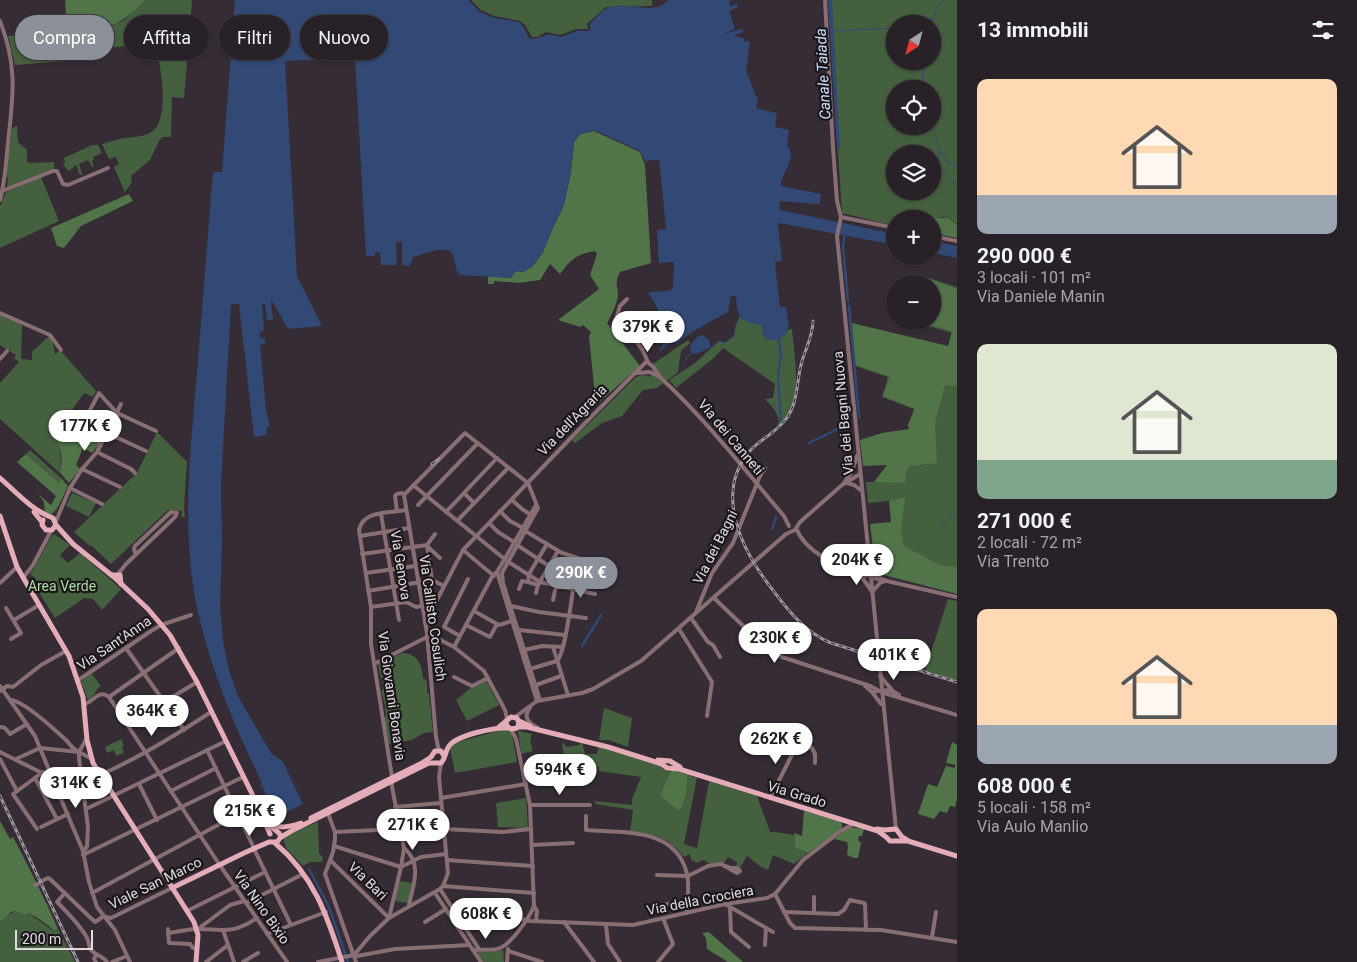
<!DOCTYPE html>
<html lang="it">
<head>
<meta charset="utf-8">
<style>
	body { margin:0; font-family:Roboto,sans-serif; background:#302930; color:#f1f3f6; height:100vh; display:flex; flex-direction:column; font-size:19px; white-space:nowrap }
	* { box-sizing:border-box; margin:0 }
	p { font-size:16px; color:#a5a3a8 }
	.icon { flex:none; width:28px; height:28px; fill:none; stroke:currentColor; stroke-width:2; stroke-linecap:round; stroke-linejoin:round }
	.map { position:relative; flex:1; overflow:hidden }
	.details { display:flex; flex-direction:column; background:#282128; width:400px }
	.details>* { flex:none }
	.hud { position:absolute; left:15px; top:15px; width:475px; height:45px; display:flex; gap:10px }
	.needle { width:32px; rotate:216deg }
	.buttons { position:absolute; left:886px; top:15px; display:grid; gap:10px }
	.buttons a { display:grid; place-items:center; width:55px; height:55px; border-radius:50%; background:#282128; box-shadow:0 1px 4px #0004,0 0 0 1px #443e45; font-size:25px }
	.scale { position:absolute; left:15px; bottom:12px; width:78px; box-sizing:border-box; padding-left:5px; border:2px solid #e1dbe1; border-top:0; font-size:14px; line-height:18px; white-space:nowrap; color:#e1dbe1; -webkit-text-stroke:4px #1a161a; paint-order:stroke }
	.price { position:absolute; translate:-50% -42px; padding:0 11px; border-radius:18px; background:#fff; color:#222; font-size:16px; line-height:32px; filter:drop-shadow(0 1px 2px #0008) }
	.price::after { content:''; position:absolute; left:50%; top:30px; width:15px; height:11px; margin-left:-8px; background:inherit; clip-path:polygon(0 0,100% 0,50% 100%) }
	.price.current { background:#8c9099; color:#fff }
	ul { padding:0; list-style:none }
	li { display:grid; align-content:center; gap:10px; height:265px; padding:0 20px }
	li span { display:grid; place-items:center; height:155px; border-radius:10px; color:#555 }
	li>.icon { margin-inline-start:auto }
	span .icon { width:90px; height:90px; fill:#fffc; stroke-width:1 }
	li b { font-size:21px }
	h2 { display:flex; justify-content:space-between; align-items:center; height:60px; padding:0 20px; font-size:21px }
	.pill { padding:0 18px; border-radius:22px; background:#282128; box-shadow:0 1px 4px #0004,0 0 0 1px #443e45; font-size:18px; line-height:45px }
	.pill.current { background:#8c9099; color:#fff }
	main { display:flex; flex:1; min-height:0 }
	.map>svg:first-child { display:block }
	.green { fill:#44603e; fill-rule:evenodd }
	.forest { fill:#517449 }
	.water { fill:#314974 }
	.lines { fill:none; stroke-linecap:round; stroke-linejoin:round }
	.stream { stroke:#314974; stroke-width:1 }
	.canal { stroke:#314974; stroke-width:2.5 }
	.minor { stroke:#896e73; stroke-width:4 }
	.major { stroke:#e4acb6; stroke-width:5 }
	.rail-casing { stroke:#9d969d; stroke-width:3 }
	.rail { stroke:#1a161a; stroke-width:1; stroke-dasharray:4; stroke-linecap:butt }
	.labels { text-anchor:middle; stroke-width:4.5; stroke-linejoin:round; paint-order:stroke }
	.street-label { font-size:14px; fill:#e1dbe1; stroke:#1a161a }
	.park-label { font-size:14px; fill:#a8df9b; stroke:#1a161a }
	.water-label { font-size:15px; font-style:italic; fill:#cfe0fc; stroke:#1a161a }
</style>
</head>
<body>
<main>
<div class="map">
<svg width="957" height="962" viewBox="0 0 957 962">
	<rect width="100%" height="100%" fill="#352c35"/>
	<g class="green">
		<path d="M145 0H192L184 98 172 97 171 137H163L159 141 150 160 131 176 132 182 125 192 114 167 119 164 116 157 109 159 102 144C110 142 117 139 125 138 132 137 141 137 148 134 173 124 160 63 155 43L107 48 99 58 15 65 8 36 67 30 94 31 108 28 124 20Z"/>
		<path d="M471 0H652V6L606 7 587 24 588 29H576L560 35 546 32 538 37H532L525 25 520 21 494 16 481 10Z"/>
		<path d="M828 0H957V225L949 217H932L929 219H895V226L842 213ZM895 24H932V61H895ZM895 89H932V126H895ZM895 154H932V191H895Z"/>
		<path d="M17 126 18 142 27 150V162L32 163 54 162V169L7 187 8 178 6 176 12 128Z"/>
		<path d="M92 145H98L102 153 93 157 94 159 92 161 94 166 92 167 88 160 79 164 83 176 77 172 79 171 76 165 69 171 63 165 65 162 64 158Z"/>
		<path d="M41 177 59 221 0 248V206L6 192Z"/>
		<path d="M926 277 957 287V590L897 562 903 498 889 501 868 503 866 482H903L909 429 908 425 914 409 882 397 888 377 855 366 851 327 948 351 956 334 910 321H932V284H923Z"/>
		<path d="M0 315 22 325 21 359 32 360V352L49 336 52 338 55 354 60 350 96 391 93 397 84 393 67 417 60 420C59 438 61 456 61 474L0 419V383L19 362 14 358 16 355 0 345Z"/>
		<path d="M740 316 742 319 762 324 763 335 767 340H773L784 336 788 330 792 329C795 365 805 403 776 430 783 417 774 409 765 399L773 398 775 384 723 348 715 357 676 388 669 380 695 363 719 341 725 343 734 336 736 325Z"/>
		<path d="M688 340 690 343 681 351 678 372 657 388 643 390 622 416 602 423 575 443 572 440 636 377 641 375 650 376 655 370 653 364Z"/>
		<path d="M157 432 187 462 184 507 185 517H181L182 511 168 510 111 564 92 546H90L74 532 137 473Z"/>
		<path d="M30 450 61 478 59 483 26 454Z"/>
		<path d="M72 493 96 503 89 517 66 506Z"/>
		<path d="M54 534 70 545 60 555 68 563 80 553 121 589 102 610 93 599 84 598 55 618 35 586 38 583 35 578 30 574 31 571 32 572 51 537Z"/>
		<path d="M948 599 957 601V681L925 671Z"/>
		<path d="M402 653C417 653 422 664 423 678L427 681V693L429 694 433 732 424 733 412 740 389 744 384 717H386L385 705 381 692 383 689 382 679 381 678 378 664Z"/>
		<path d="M91 673 101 686C95 689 96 696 88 700L81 682Z"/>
		<path d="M486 680 499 705 467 721 456 700 471 688Z"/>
		<path d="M604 708 632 718 628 747 609 740H599Z"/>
		<path d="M506 729 512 734 517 762 455 773 450 748 457 742Z"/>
		<path d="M518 731 532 734 530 741 533 751 521 754Z"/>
		<path d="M121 739 124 746 122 747 124 753 116 756 114 750 107 753 105 747Z"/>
		<path d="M580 742H582L585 754 564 756 562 744 564 743 566 747 580 745Z"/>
		<path d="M599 746 644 761 646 760 661 766 666 771 670 772 660 795 686 794 688 775 697 778 684 844 697 848 709 781 757 796 770 832H776L794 835 795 848 808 853 794 864 773 855 768 870 761 867 747 856 740 868 736 865 737 862 728 857 724 863 710 864 704 860 696 863 695 861H692L690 854 684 857C667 837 656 834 630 832L633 810 596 804 594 801 632 805V799L641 777 599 771V767L587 765 586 754H597Z"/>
		<path d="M526 798 528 828 498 827 496 803Z"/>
		<path d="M318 822 319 853 323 858 322 862H310L303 866 286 848 283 838 292 832Z"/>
		<path d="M399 881 412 883 408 903 395 901Z"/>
		<path d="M16 911 24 915 28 913 55 932 56 929H58L75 962H0V922L6 916Z"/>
		<path d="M503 950 504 962H483L477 953 479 952Z"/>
	</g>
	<g class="forest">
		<path d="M65 0H145C122 25 101 35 67 30Z"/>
		<path d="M594 131 640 152 645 165 651 263 620 272C614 285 618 283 618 296 617 304 611 316 607 323L640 366 596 405 589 337 591 332 583 325 580 327 558 320 599 289 590 275 597 254 595 251C577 254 571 259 560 274L550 264 540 280 519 283 494 281V284H488V276L510 278 516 271 523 272 533 266 543 252 551 232 564 205 571 172 574 142 580 134Z"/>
		<path d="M129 194 133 201 81 226 64 248 57 246 51 228Z"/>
		<path d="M932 217C938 217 943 219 948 217L957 225V238L933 233 932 219H929Z"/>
		<path d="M927 278 957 289V386L945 385 935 423 937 463 910 466 907 469 905 483 874 482 887 465 863 466 860 440 882 433 909 429 908 425 915 409 883 396 890 377 856 365 852 323 948 346 952 331 918 321H932V284H925Z"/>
		<path d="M67 417 98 445 92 453 83 448 76 465 80 469 69 483 61 474C61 463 64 448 55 439L61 419Z"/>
		<path d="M26 454 59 483 61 478 68 486 58 507 52 514 45 513 44 502 38 494 51 505 56 496 17 462Z"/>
		<path d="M905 497 901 531 904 546 939 565 957 567V594L876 573 870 524 891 522 889 501Z"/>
		<path d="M952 742 957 745V799L955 807 950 806 947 813 940 811 934 819 918 814 928 784 937 787 946 766 955 768V765L946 763Z"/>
		<path d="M673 770 688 775 686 794 681 809H676L660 795 670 772Z"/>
		<path d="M804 811 840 821C842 824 843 825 841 829 838 836 815 848 808 853L795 848 794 833 802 836Z"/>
		<path d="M0 821 10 839 13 837C29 867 44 897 58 929H56L55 932C49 925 37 917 28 913L24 915 16 911 11 912 0 922Z"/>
		<path d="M850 827 864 829 862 836H859L858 840 861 843 858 858H854L847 855 848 847 847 842 834 839Z"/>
		<path d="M708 932 710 933 743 962H728L707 949 706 938 702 933Z"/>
	</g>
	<g class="water">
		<path d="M235 0H468L480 12 494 18 519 22 524 28 529 38C543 41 542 30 561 37L577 31H588L591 28 589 25C594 20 601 11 607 8 625 0 656 17 668 0H731L729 3 730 6 737 4 738 7 729 11 735 29 723 34 742 29 743 32 725 39 734 36 744 38V41L750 42 746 71 758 100 756 108 777 113 775 127 789 130 787 145C798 160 781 171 781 186L821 194 820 203 816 204 780 201 779 207 780 210 895 234V245L779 223 778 225 782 261 775 262 780 307H786L789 326 785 336 775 340H767L763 335 762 325C740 322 737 317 736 296H731L728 312 692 332 677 343H670L659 352 665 338 667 325 648 292 669 291 673 288 674 262 659 263 657 230 666 229 659 160H649L646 163 640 151 599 132 594 131 580 134 574 142 571 172 564 205 551 232 543 252 533 266 523 272 516 271 511 278 460 275 457 271 452 252C440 246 425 254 413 257L410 266 402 265V242H396L397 265H381L380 252H375V256H366L355 58 285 61 297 276 322 326 288 329 272 301H271L273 320H267L265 304H262L264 331 260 332V338H265V344L260 345 266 410 270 426 267 427V435L254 437 239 304H231L221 485 222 544 220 608 223 641 230 674 239 698 271 753 283 762 303 804 276 817 262 786 259 785 262 783C233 723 206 659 194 592 183 523 190 453 196 384 202 313 207 243 213 172H222Z"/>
		<path d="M828 0H832L840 148 838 149H837Z"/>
		<path d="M933 241 957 246V258L933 253Z"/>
		<path d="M702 335 709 340 710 346 712 347 696 354 691 353 690 345 697 337Z"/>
	</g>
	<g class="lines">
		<g class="stream">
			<path d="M931 24 937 7 943 0"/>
			<path d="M833 31 895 28"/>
			<path d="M922 61 923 89"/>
			<path d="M932 125 939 146V163L942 170 957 185"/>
			<path d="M940 151 948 162 957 167"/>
			<path d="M712 347 719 341 725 343 734 336 736 325 740 316"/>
			<path d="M683 363 691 353"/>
			<path d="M941 525 957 512"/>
		</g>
		<g class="canal">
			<path d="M845 233 843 247 848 301"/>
			<path d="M849 306 859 417"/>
			<path d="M779 338 781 355 778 376 781 423"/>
			<path d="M809 443 850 423"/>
			<path d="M772 529 776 517"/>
			<path d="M582 646 601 615"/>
			<path d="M309 869 329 907 348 962"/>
		</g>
		<g class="minor">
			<path d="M825 0 833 148 837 201 841 217 837 236 896 829"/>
			<path d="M0 21C18 68 13 95 8 143 6 162 5 182 0 200"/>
			<path d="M2 191 53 171H57L63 184 68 185 108 168"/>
			<path d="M841 217 895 228"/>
			<path d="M932 236 957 241"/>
			<path d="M627 299 620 306 617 316 642 349 648 362"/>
			<path d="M0 313 50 335 61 350"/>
			<path d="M0 359 7 351"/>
			<path d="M636 373 650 372 658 376"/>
			<path d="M70 417 101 445"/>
			<path d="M81 427 99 393 117 413 156 431"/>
			<path d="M107 433 146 451"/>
			<path d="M97 452 131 469 135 473"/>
			<path d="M82 469 120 487"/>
			<path d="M844 483 851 473 857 456"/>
			<path d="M847 483 854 485 862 491"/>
			<path d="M413 485 507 561 540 582 595 594"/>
			<path d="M70 488 102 504"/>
			<path d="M464 493 474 503"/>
			<path d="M404 495 465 433 528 483 538 508 502 573 503 583 540 700"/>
			<path d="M404 495 427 633 436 737 439 751"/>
			<path d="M512 500 522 509 531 515"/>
			<path d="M418 505 478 443"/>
			<path d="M397 511 395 496 397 494 402 493 404 495"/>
			<path d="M500 511 510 521 523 528"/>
			<path d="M446 512 497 458"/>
			<path d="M381 514 399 620"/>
			<path d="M458 520 508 468"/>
			<path d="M56 521 70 488 82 469 97 452 121 404"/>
			<path d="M489 523 498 532 514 542"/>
			<path d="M796 528C805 551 836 567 859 570H863L869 562"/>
			<path d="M522 529 562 553 581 559C579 565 576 571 575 577 572 593 566 652 557 661"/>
			<path d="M360 536 409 528"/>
			<path d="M517 545 549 566"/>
			<path d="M427 546 432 580 444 586"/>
			<path d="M427 546 440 558"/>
			<path d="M463 550 494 576"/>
			<path d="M362 554 427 545 435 534"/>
			<path d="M855 571 861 576 871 590"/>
			<path d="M860 571C869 574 875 580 885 581"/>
			<path d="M497 572 537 701"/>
			<path d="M366 573 415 566"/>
			<path d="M118 574 126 564 175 517 177 513 171 512 135 546 134 549 136 555"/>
			<path d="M861 576 873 575 887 581 957 597"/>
			<path d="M23 578 33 565 51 531"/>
			<path d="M0 583 17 567"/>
			<path d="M538 585 528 582 529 574 547 544"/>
			<path d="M519 589 522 581 528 582"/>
			<path d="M368 591 432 580"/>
			<path d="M872 592 880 583 885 581"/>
			<path d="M536 593 538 585 558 551"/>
			<path d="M714 598 760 642 782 657 870 686 884 693 957 715"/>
			<path d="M553 600 556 586"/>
			<path d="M511 606 539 612 586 618"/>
			<path d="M371 607 406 602 416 607 421 606"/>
			<path d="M6 608 21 633 11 639"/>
			<path d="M474 611 497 624"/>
			<path d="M696 612 712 573 733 543 760 476 765 468"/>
			<path d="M691 618 708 642 713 645 720 657"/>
			<path d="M14 620 39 605"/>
			<path d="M425 623 463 550 591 417 646 362C654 364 656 373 661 378 706 420 744 469 784 516L789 526"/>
			<path d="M497 624 499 625 512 621"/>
			<path d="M466 625 490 637 497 624"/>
			<path d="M679 629 712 682 707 716"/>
			<path d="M519 630 565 635"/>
			<path d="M427 633 454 647 484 671 505 710 507 719"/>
			<path d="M460 636 444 627 468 579"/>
			<path d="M454 647 493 575 497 572 536 505"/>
			<path d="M553 647 568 695"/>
			<path d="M126 648 184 730"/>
			<path d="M524 650 542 646 563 647"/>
			<path d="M374 664 427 637"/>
			<path d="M530 669 557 661"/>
			<path d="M880 676 892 690"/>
			<path d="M454 677 472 686 488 678"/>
			<path d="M77 681 151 631 161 625 191 615"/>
			<path d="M536 685 561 676"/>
			<path d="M0 686 35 736 49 770V775"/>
			<path d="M865 686 872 692C885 691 887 687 899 695"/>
			<path d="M0 691 7 686 13 687 41 665 66 651"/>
			<path d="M872 692 881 704"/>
			<path d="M109 697 179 648"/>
			<path d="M11 700C24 701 54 729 65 739 70 744 72 749 79 752"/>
			<path d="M85 704C94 701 99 689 109 697L219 864 287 962"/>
			<path d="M530 708C522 717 529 723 538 728"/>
			<path d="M515 717 537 701 582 693 593 689 641 661 786 534 795 530 800 522 842 485 860 474"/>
			<path d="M128 724 197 682"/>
			<path d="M1 727 5 728 10 734 27 724"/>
			<path d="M769 733 812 748 815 754V763"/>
			<path d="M207 750 253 846"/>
			<path d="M0 752 52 778 83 851 89 882 97 907 115 930 130 962"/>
			<path d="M0 759 17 791"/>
			<path d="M16 759 40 748 79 752 92 759"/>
			<path d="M100 775C139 758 176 735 211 712"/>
			<path d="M35 778 57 819"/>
			<path d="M139 784 157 820"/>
			<path d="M171 791 216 768"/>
			<path d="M771 796 798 743"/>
			<path d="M441 798 526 784"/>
			<path d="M530 805H590"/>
			<path d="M395 807 441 803"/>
			<path d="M86 809 226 741"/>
			<path d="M327 811 335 832V839L333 852 325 874 356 962"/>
			<path d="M586 816V830C624 833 676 827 687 874 690 886 687 901 687 913"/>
			<path d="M41 827 68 814"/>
			<path d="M37 829 13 794 43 772"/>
			<path d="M335 832 399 829"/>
			<path d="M401 832 444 829 502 832 531 829"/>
			<path d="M532 845 573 843"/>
			<path d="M334 846 401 867 421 857 446 854"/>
			<path d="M404 848C423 864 413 885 409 905"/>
			<path d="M254 849 291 925"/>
			<path d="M83 851 87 847 88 827 79 758V752L87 738"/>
			<path d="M83 855 243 777"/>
			<path d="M330 860 389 918"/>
			<path d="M447 860 533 866"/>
			<path d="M657 875 688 876 708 866 721 864 737 873 740 871 737 868H731L723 865"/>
			<path d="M42 881 48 878 50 879 95 922 104 916"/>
			<path d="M35 885 38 884"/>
			<path d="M443 886 534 893"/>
			<path d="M440 889 479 949"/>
			<path d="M65 893 57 902C67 912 78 923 86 936 89 940 88 945 91 950 96 956 103 956 107 962"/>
			<path d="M92 893 257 804"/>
			<path d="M435 893 481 962"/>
			<path d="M775 894 790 923 795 928 881 930 957 942"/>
			<path d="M246 903 303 874"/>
			<path d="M725 904 773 932"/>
			<path d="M534 906 537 911 536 921"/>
			<path d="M659 906 687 900"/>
			<path d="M730 908 731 932 749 947"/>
			<path d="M187 911 265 872"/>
			<path d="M784 912 838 914 844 910 850 900 864 903 865 904 866 930"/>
			<path d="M814 913V897"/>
			<path d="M456 914 522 919 530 921 633 925 725 904 767 898 775 894 803 860 841 831 853 824"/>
			<path d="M106 917 111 918 172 888"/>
			<path d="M389 918 401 867 404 848 392 787V777L371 644V607L359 530C363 510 390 513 406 510"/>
			<path d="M425 922 446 909"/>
			<path d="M564 922 594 962"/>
			<path d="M606 925 608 944 620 962"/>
			<path d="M168 929 169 943 190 944 193 948H197"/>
			<path d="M198 929 230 905 244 901"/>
			<path d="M223 930 234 962"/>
			<path d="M168 933C178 932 187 929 196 929 222 929 233 935 257 918"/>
			<path d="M267 934 326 912"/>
			<path d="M932 937 936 912"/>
			<path d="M765 945 766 928"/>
			<path d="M473 950C482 949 492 951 500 948 511 944 530 917 534 906L530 805 516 739 511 729"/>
			<path d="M508 951 542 962"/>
			<path d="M354 955 357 956 395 949 469 945"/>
			<path d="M96 962 94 959 96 955"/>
			<path d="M112 962 127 956"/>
			<path d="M206 962 228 945"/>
			<path d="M243 962 258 953"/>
			<path d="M318 962 354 955 370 936 389 918 440 889 443 886 448 873 439 777 441 763"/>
			<path d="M507 962 508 949"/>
			<path d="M658 962 673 944 663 918"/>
		</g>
		<g class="major">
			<path d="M0 478C17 493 33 511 53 518L56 525 73 544 115 578 148 609 170 635 197 682 257 804 270 834"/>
			<path d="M34 512 42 522"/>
			<path d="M0 516 17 567 69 656 83 697 87 740 93 763 194 922 198 935 196 962"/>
			<path d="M43 520 42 525 46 530H52L56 525"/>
			<path d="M112 575H120L121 584"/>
			<path d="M519 721 530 726"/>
			<path d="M499 727 511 717 517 718 519 724 517 728 511 729 507 726 506 722"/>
			<path d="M518 727H527L608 747 662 764 667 768 679 769 878 831 886 837 890 841H908L957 856"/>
			<path d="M658 760 670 761 680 767"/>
			<path d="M265 818C277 830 286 828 301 823"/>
			<path d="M311 818 422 763 431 757 435 751H441L444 756"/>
			<path d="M268 824 279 833 281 837"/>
			<path d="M877 829 884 830 896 829 902 837 907 840"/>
			<path d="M275 843C314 876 327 915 342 962"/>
			<path d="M172 888 244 853 269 842H277L281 837 293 830 429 763H441C446 758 445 751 449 746 457 735 495 727 508 728"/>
		</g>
		<g class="rail-casing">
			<g id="rail">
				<path d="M813 321C813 335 806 348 802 361 796 381 799 402 786 419 776 433 760 439 749 452 716 491 739 544 766 581 784 605 803 632 831 643L957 682"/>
				<path d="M432 464 439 459"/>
				<path d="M0 796 78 962"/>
			</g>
		</g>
		<use href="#rail" class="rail"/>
	</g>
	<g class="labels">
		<g class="street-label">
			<text transform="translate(843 413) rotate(-95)" y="5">Via dei Bagni Nuova</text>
			<text transform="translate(572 420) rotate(-46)" y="5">Via dell'Agraria</text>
			<text transform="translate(731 437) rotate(50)" y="5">Via dei Canneti</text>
			<text transform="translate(715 547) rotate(-63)" y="5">Via dei Bagni</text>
			<text transform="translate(401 565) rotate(81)" y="5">Via Genova</text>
			<text transform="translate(433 618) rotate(82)" y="5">Via Callisto Cosulich</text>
			<text transform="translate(114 643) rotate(-34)" y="5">Via Sant'Anna</text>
			<text transform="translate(392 696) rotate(82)" y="5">Via Giovanni Bonavia</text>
			<text transform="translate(797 794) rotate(17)" y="5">Via Grado</text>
			<text transform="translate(368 881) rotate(44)" y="5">Via Bari</text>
			<text transform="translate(155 883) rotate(-26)" y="5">Viale San Marco</text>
			<text transform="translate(700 900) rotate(-11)" y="5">Via della Crociera</text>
			<text transform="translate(262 907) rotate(55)" y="5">Via Nino Bixio</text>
		</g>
		<g class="park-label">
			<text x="62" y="591">Area Verde</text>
		</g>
		<g class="water-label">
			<text transform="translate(823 74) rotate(-93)" y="5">Canale Taiada</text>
		</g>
	</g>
</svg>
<div class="buttons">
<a><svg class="needle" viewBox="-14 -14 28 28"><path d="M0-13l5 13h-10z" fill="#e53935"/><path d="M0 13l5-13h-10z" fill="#a5a3a8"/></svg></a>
<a><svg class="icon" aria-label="locate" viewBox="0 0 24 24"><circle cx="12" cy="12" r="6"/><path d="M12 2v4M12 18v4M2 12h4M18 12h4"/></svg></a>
<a><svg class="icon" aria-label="layers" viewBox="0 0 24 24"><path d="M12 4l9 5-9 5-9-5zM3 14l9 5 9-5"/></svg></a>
<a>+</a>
<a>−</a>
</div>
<div class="scale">200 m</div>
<b class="price" style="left:648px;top:353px">379K €</b>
<b class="price" style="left:85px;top:452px">177K €</b>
<b class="price" style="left:857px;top:586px">204K €</b>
<b class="price current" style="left:581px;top:599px">290K €</b>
<b class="price" style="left:775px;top:664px">230K €</b>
<b class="price" style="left:894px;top:681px">401K €</b>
<b class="price" style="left:152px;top:737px">364K €</b>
<b class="price" style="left:776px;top:765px">262K €</b>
<b class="price" style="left:560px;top:796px">594K €</b>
<b class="price" style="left:76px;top:809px">314K €</b>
<b class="price" style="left:250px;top:837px">215K €</b>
<b class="price" style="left:413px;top:851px">271K €</b>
<b class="price" style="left:486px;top:940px">608K €</b>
<div class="hud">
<a class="pill current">Compra</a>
<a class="pill">Affitta</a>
<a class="pill">Filtri</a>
<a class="pill">Nuovo</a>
</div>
</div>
<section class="details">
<h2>13 immobili<svg class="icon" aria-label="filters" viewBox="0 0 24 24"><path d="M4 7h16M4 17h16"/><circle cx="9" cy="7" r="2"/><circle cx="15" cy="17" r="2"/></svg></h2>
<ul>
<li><span style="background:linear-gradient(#ffd9b3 75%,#9aa5b1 0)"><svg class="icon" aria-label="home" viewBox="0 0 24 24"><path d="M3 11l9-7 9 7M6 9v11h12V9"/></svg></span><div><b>290 000 €</b><p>3 locali · 101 m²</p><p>Via Daniele Manin</p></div></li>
<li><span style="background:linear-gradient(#dfe7d0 75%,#7fa58c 0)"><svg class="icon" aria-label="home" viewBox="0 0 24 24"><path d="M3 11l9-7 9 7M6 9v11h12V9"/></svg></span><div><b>271 000 €</b><p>2 locali · 72 m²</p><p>Via Trento</p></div></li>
<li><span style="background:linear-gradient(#ffd9b3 75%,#9aa5b1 0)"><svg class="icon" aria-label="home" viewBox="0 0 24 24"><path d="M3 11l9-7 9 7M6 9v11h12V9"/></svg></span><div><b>608 000 €</b><p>5 locali · 158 m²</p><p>Via Aulo Manlio</p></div></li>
</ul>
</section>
</main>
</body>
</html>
